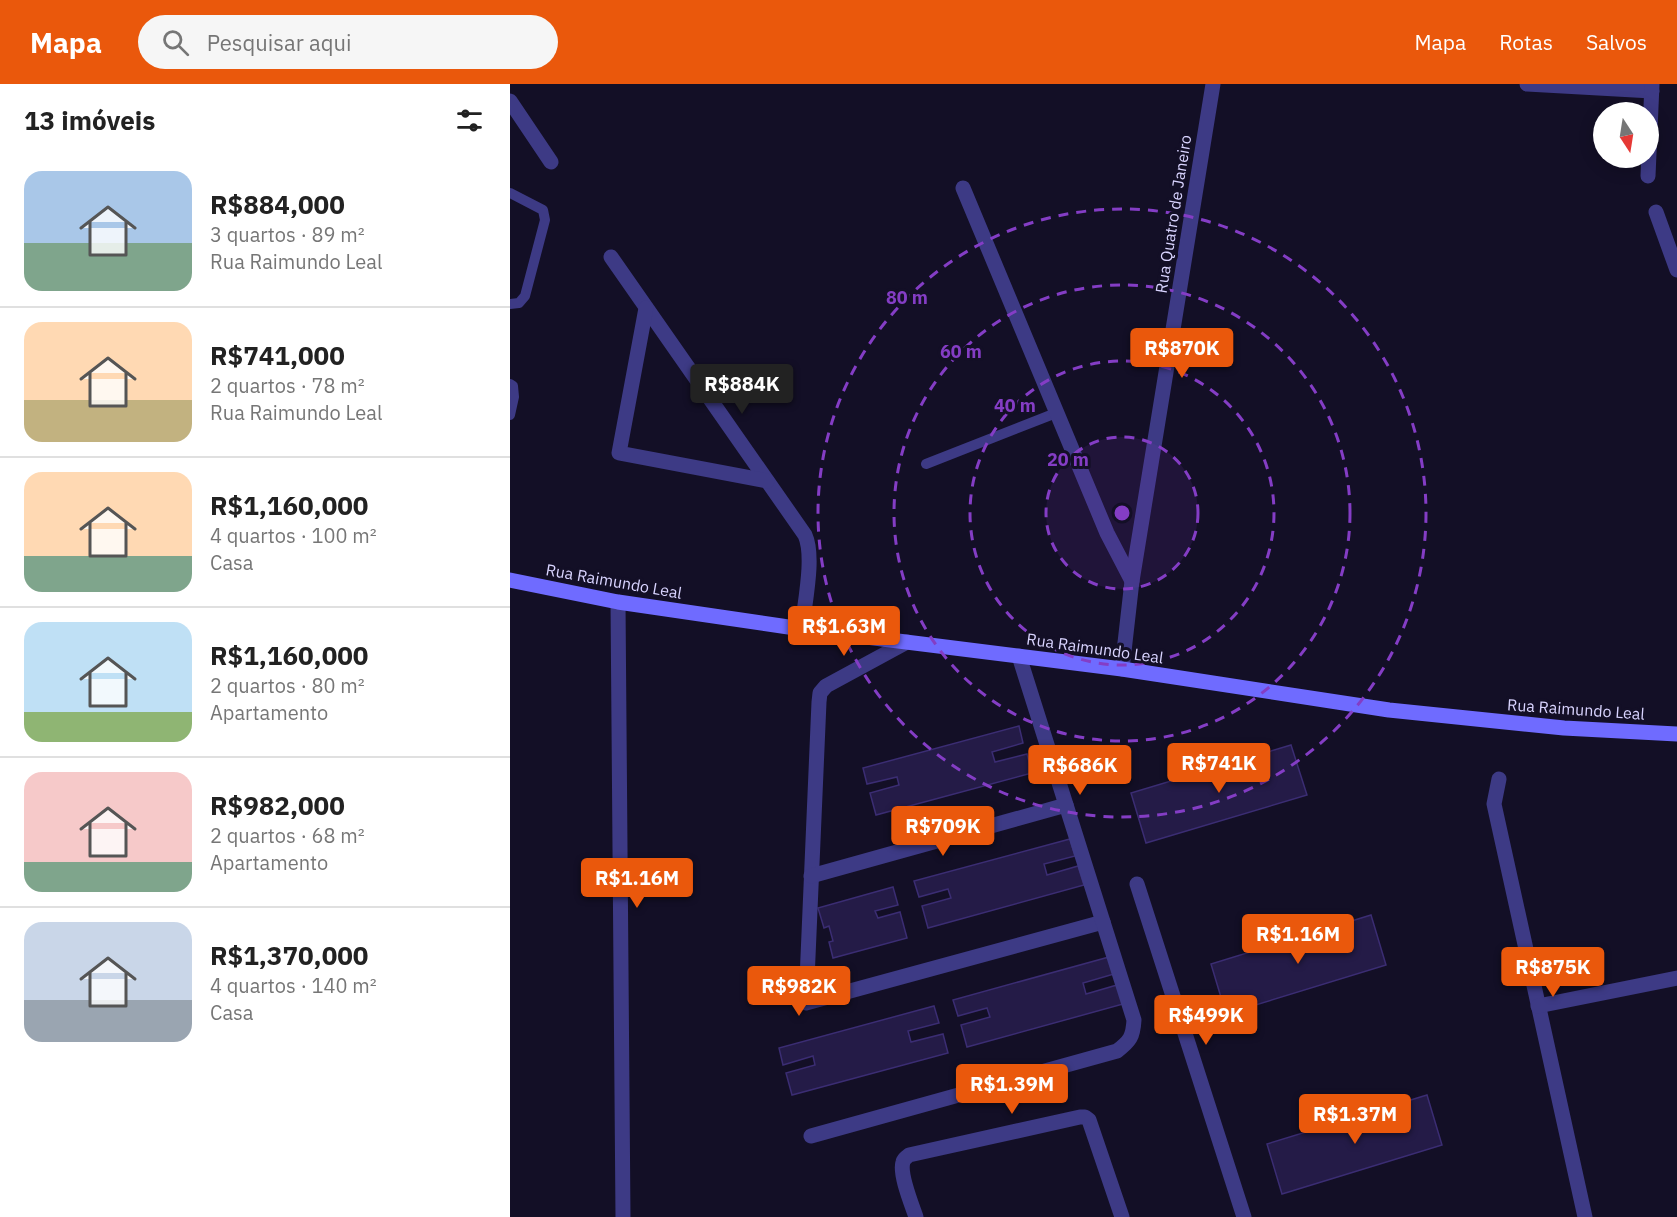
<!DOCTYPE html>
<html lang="pt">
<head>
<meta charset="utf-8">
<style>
	body { margin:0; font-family:"IBM Plex Sans",sans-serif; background:#f6f6f6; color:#222; height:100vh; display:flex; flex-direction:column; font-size:22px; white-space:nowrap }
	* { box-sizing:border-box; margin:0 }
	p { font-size:20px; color:#767676 }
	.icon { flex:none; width:33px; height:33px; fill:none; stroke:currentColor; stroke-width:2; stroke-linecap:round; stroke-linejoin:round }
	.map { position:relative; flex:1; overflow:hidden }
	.drawer { display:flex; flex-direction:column; background:#fff; width:510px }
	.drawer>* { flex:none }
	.needle { width:39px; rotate:168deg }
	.controls { position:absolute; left:1083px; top:18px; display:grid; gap:12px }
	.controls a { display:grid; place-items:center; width:66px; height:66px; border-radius:50%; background:#fff; box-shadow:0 3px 15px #0003; font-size:30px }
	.price { position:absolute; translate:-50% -51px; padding:0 14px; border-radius:6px; background:#ea580c; color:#fff; font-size:20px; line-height:39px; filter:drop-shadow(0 2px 3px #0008) }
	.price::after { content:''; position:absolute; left:50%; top:36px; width:18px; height:14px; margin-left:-9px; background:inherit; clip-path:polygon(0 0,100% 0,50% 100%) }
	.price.active { background:#222; color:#fff }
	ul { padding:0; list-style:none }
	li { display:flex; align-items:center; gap:18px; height:150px; padding:0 24px }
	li+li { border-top:2px solid #e0e0e0 }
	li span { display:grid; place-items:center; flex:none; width:168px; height:120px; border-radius:18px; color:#555 }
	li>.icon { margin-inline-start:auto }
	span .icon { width:72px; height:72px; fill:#fffc; stroke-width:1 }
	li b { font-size:26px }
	h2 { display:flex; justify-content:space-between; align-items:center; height:72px; padding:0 24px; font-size:26px }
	header { display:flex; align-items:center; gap:36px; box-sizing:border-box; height:84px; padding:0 30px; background:#ea580c; color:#fff }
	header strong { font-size:28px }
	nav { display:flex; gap:33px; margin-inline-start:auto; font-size:21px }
	.search { width:420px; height:54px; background:#f6f6f6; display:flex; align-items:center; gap:15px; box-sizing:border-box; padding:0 21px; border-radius:33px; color:#767676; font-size:22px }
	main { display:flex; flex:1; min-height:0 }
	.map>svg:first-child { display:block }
	.building { fill:#241b47; stroke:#3b2d73; stroke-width:1.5 }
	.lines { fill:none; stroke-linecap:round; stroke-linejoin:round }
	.lane { stroke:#3d3a85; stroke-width:10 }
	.street { stroke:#3d3a85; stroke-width:15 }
	.secondary { stroke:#6f6bff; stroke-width:15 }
	.ring { fill:none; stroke:#843dc5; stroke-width:3; stroke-dasharray:10 8 }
	.labels { text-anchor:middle; stroke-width:6; stroke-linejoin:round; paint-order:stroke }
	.street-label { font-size:16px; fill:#d9d4ff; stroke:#130f26 }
	.centre { fill:#843dc5; stroke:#130f26; stroke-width:3 }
	.ring-label { font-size:18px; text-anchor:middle; font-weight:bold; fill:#843dc5; stroke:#130f26; stroke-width:6; stroke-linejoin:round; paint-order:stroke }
</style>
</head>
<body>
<header>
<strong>Mapa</strong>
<div class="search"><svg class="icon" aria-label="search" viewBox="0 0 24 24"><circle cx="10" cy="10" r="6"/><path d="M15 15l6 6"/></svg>Pesquisar aqui</div>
<nav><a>Mapa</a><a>Rotas</a><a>Salvos</a></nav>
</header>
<main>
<section class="drawer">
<h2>13 imóveis<svg class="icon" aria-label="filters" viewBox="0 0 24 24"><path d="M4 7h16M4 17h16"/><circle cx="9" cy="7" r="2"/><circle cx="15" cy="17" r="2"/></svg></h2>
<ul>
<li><span style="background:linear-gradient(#a9c7e8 60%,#7fa58c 0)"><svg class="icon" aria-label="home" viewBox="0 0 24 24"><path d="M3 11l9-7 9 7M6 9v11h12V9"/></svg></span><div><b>R$884,000</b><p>3 quartos · 89 m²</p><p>Rua Raimundo Leal</p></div></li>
<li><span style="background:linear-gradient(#ffd9b3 65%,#c2b280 0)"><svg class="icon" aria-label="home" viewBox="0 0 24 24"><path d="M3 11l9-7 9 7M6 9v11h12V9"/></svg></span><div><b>R$741,000</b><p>2 quartos · 78 m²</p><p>Rua Raimundo Leal</p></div></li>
<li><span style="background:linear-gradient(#ffd9b3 70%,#7fa58c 0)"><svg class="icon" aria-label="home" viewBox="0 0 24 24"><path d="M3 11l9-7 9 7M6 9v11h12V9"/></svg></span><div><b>R$1,160,000</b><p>4 quartos · 100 m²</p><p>Casa</p></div></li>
<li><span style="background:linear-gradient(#bfe0f5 75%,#8fb573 0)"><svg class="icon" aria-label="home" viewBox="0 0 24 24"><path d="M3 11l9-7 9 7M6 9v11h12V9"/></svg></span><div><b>R$1,160,000</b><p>2 quartos · 80 m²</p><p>Apartamento</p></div></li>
<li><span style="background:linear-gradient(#f6c9c9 75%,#7fa58c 0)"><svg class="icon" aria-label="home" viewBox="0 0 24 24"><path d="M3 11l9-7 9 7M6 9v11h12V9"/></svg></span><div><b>R$982,000</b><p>2 quartos · 68 m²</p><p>Apartamento</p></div></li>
<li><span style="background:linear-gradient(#c9d6e8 65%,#9aa5b1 0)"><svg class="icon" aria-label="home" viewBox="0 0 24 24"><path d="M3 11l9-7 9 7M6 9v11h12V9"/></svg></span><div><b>R$1,370,000</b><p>4 quartos · 140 m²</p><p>Casa</p></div></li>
</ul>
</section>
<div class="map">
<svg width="1167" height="1133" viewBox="0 0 1167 1133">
	<rect width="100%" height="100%" fill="#130f26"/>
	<g class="building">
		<path d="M509 642 513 659 482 668 485 678 517 670 522 689 366 731 360 709 389 701 387 693 357 700 353 684Z"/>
		<path d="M781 661 797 711 636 759 621 709Z"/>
		<path d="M560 755 565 772 534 780 537 791 568 782 574 801 418 844 412 822 441 814 438 805 409 813 404 797Z"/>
		<path d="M383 803 388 821 365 827 368 834 390 828 397 854 323 874 319 858 323 857 319 842 314 844 308 824Z"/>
		<path d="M861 831 876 881 716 930 701 880Z"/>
		<path d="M599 873 604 890 573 899 576 910 607 901 613 920 457 963 451 941 480 933 477 924 448 932 443 916Z"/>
		<path d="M424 922 429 939 398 947 401 958 433 950 438 969 282 1011 276 989 305 981 303 972 273 981 269 964Z"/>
		<path d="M917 1011 932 1061 772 1110 757 1060Z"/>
	</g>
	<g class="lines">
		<g class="lane">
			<path d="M0 109 33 126 35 136 15 212 9 219 0 220"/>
			<path d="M0 300 3 302 4 313 0 331"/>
			<path d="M416 380 546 329"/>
		</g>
		<g class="street">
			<path d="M1017 0 1142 7"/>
			<path d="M0 17 41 78"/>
			<path d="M1138 92 1142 0"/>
			<path d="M453 104 597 449 622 497"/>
			<path d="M1146 128 1167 186"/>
			<path d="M101 173 295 451C305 473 294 521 292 545"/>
			<path d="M136 224 109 369 257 397"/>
			<path d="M108 518 113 1133"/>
			<path d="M397 558 316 602 310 609 309 618 296 919 593 838"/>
			<path d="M612 585 622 497 703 0"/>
			<path d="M989 695 984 720 1075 1133"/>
			<path d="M301 792 556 721"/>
			<path d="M627 800 734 1133"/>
			<path d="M1028 922 1167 894"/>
			<path d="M301 1052 607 967C620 957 623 953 624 936L509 572"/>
			<path d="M406 1133C402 1121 389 1090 393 1078 394 1074 396 1074 399 1071L570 1033H575L579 1036 612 1133"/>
		</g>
		<path class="secondary" d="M0 496 108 518 292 545 612 585 879 626 1054 644 1167 650"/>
	</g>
	<circle cx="612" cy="429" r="76" fill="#843dc5" fill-opacity=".12"/>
	<g class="ring">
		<circle cx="612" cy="429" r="76"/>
		<circle cx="612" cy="429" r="152"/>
		<circle cx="612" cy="429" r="228"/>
		<circle cx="612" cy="429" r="304"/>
	</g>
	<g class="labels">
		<g class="street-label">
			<text transform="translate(663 130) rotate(-81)" y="6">Rua Quatro de Janeiro</text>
			<text transform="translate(104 497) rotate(10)" y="6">Rua Raimundo Leal</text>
			<text transform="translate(585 564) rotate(8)" y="6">Rua Raimundo Leal</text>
			<text transform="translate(1066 625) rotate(4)" y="6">Rua Raimundo Leal</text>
		</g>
	</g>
	<circle cx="612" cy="429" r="9" class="centre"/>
	<g class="ring-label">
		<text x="397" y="220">80 m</text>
		<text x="451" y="274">60 m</text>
		<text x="505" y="328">40 m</text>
		<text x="558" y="382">20 m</text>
	</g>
</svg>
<div class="controls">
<a><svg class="needle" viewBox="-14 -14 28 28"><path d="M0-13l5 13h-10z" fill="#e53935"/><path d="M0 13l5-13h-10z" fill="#767676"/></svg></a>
</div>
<b class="price" style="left:672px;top:295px">R$870K</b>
<b class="price active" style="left:232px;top:331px">R$884K</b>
<b class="price" style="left:334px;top:573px">R$1.63M</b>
<b class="price" style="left:709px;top:710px">R$741K</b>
<b class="price" style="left:570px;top:712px">R$686K</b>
<b class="price" style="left:433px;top:773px">R$709K</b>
<b class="price" style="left:127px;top:825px">R$1.16M</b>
<b class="price" style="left:788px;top:881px">R$1.16M</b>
<b class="price" style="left:1043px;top:914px">R$875K</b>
<b class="price" style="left:289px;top:933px">R$982K</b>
<b class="price" style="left:696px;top:962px">R$499K</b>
<b class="price" style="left:502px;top:1031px">R$1.39M</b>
<b class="price" style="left:845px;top:1061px">R$1.37M</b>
</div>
</main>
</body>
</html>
